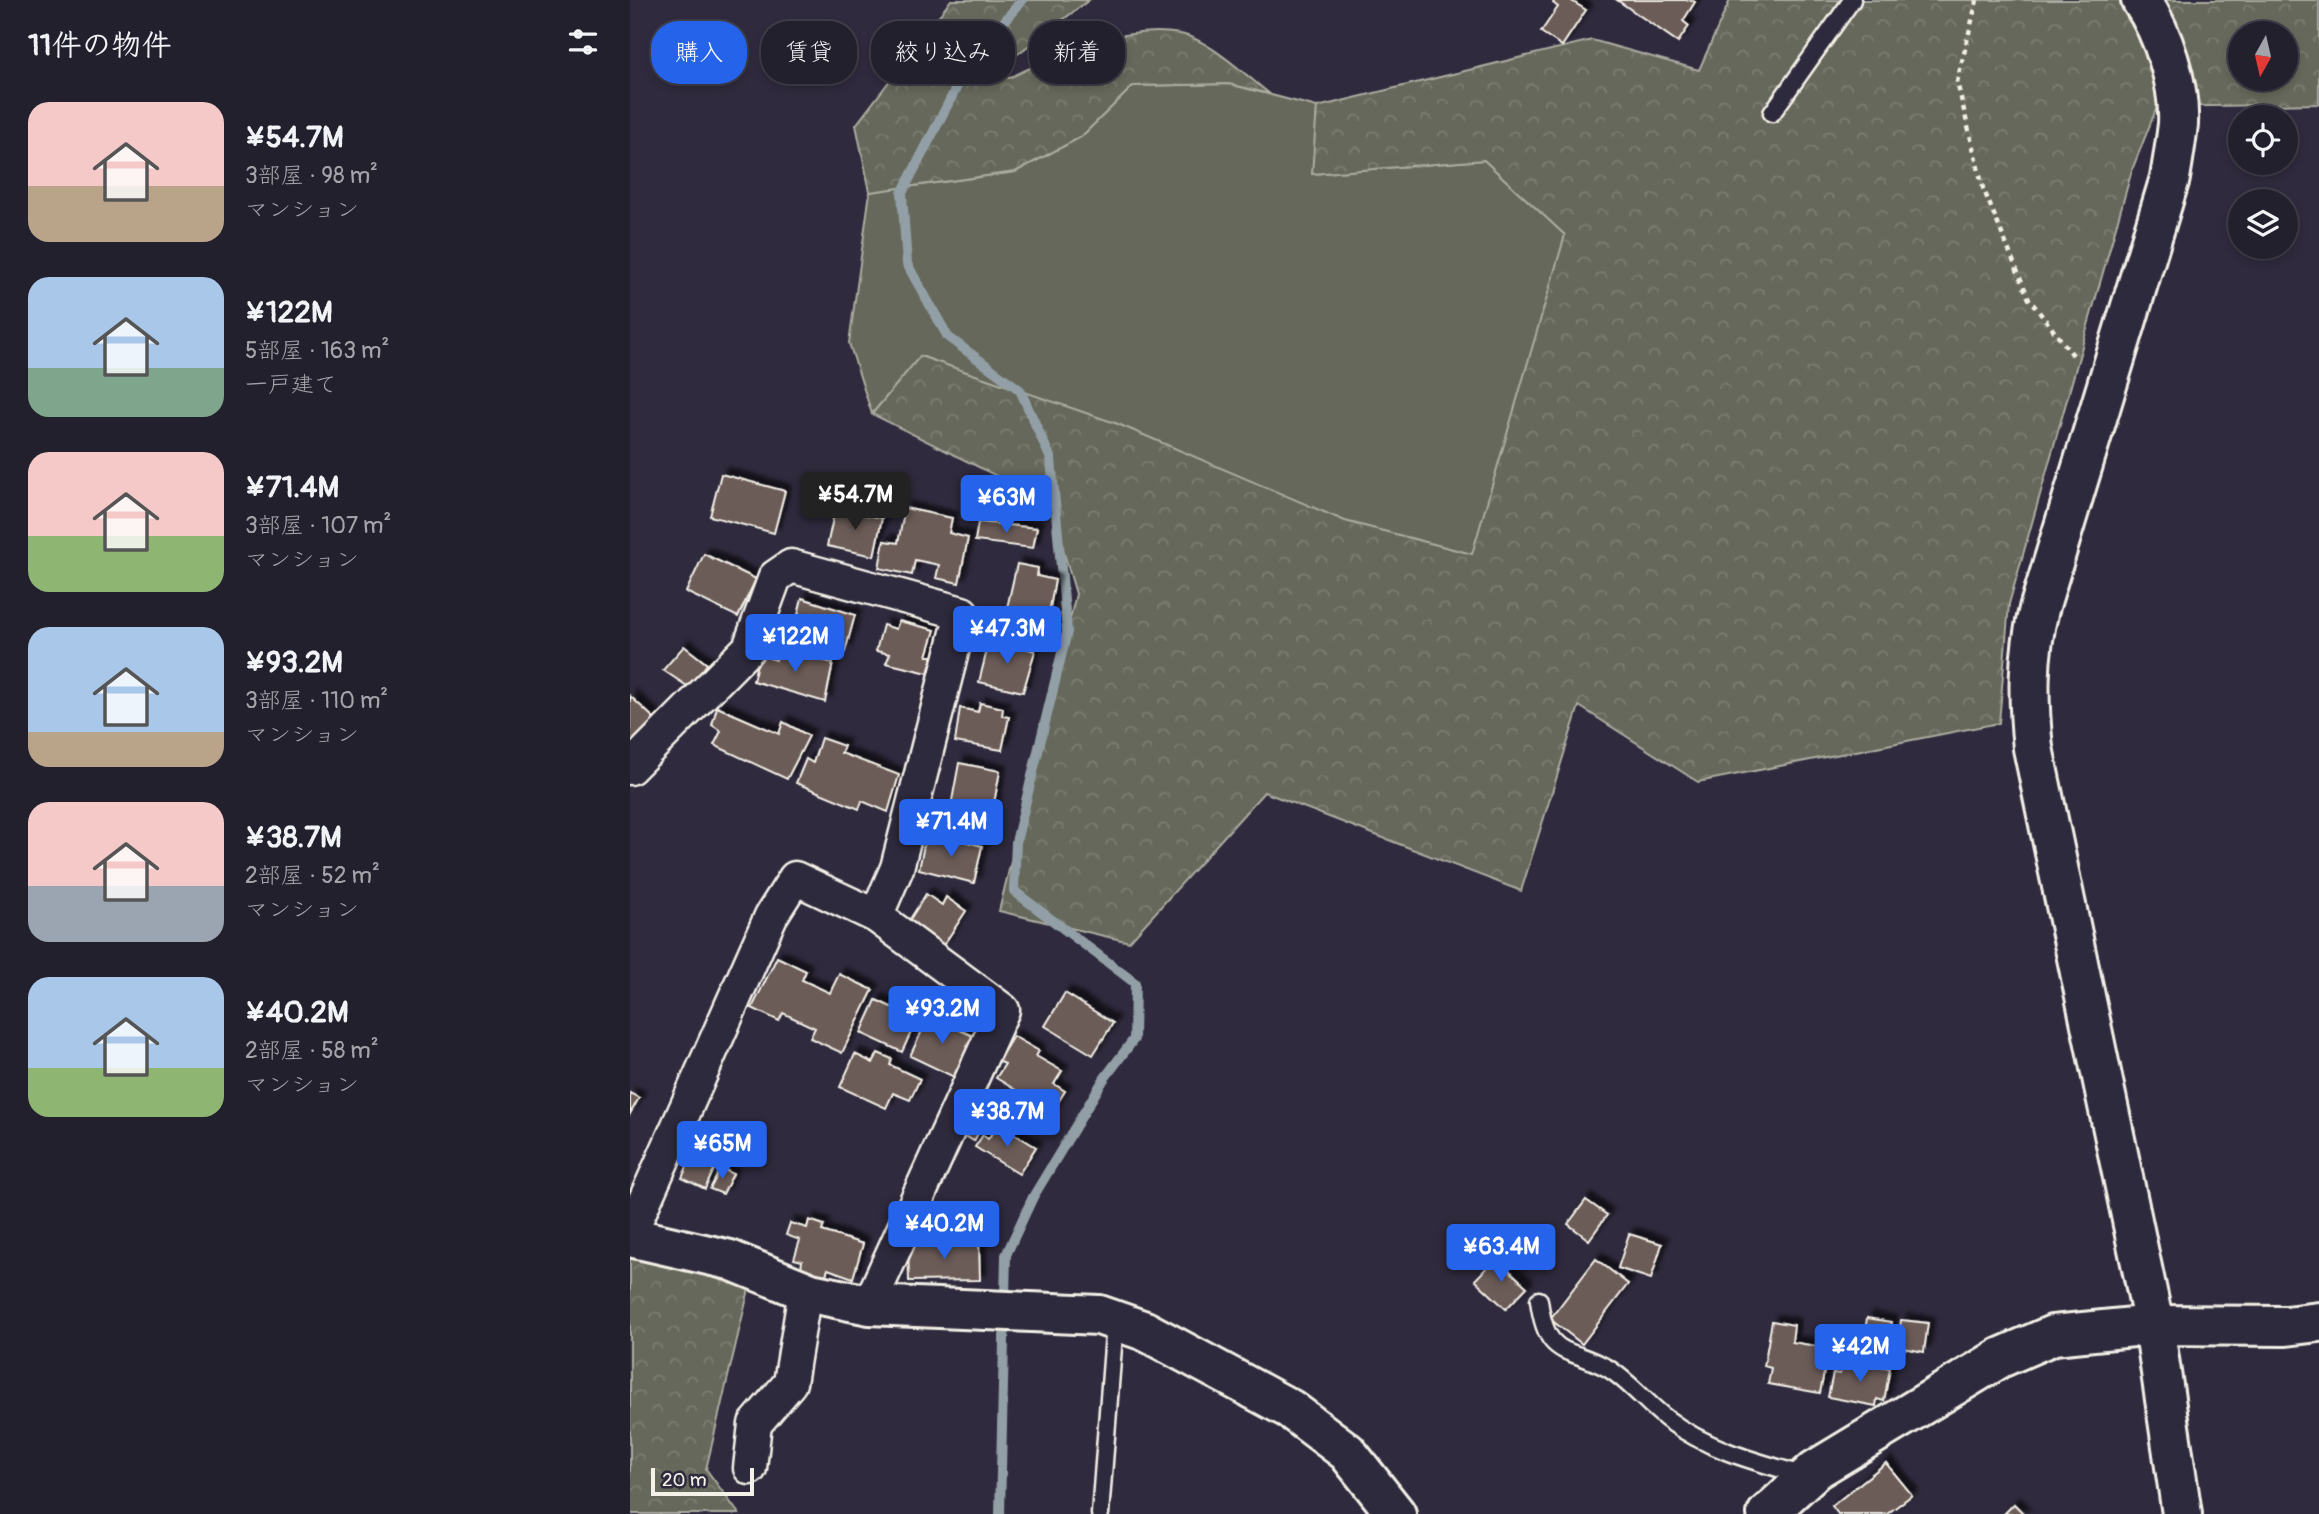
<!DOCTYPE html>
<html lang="ja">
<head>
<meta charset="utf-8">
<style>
	body { margin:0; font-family:Pangolin,"Klee One",sans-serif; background:#2b2836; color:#f1f3f6; height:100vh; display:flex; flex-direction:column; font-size:26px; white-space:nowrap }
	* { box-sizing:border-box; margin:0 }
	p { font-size:23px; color:#a3a3aa }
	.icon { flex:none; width:38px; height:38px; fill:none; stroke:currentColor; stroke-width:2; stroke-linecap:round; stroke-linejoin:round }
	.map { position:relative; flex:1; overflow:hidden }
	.sheet { display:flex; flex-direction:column; background:#23202e; width:630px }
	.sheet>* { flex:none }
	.guide { position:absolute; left:21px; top:21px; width:665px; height:63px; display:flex; gap:14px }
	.needle { width:46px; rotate:188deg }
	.tools { position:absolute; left:1598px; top:21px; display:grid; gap:14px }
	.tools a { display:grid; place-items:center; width:70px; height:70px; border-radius:50%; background:#23202e; box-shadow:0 4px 10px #0003,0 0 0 2px #403e4a; font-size:35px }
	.scale { position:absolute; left:21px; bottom:18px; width:103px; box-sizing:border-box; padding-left:7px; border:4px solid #f4f1e8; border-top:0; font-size:19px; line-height:24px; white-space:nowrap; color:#f4f1e8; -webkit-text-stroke:5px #2f2a3d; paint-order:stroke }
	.price { position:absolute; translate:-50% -60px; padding:0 16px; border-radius:7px; background:#2563eb; color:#fff; font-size:23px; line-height:46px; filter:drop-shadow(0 2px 4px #0008) }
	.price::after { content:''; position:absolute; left:50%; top:42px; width:21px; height:16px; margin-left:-10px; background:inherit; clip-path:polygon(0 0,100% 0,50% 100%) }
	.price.active { background:#222; color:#fff }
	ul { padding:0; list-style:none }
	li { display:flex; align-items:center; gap:21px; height:175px; padding:0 28px }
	li span { display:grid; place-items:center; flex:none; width:196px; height:140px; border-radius:21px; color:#555 }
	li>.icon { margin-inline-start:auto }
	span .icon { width:84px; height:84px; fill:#fffc; stroke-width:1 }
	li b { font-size:30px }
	h2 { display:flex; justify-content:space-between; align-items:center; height:84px; padding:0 28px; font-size:30px }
	.tag { padding:0 24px; border-radius:28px; background:#23202e; box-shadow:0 4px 10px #0003,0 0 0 2px #403e4a; font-size:24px; line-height:63px }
	.tag.active { background:#2563eb; color:#fff }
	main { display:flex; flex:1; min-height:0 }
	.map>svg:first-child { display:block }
	.grass { fill:#65685a; stroke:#acaca1; stroke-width:2 }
	.forest { fill:url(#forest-crowns); stroke:#acaca1; stroke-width:2; fill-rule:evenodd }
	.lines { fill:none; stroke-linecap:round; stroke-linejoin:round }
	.stream { stroke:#929fa6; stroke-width:10 }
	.building { fill:#6c5c59; stroke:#f4f1e8; stroke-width:2; filter:url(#shadow) }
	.service-casing { stroke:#f4f1e8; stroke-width:21 }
	.minor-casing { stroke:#f4f1e8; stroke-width:37 }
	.tertiary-casing { stroke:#f4f1e8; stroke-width:44 }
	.path { stroke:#f4f1e8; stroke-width:4.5; stroke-dasharray:5 5; stroke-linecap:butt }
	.service { stroke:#2f2a3d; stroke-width:16 }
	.minor { stroke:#2f2a3d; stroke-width:32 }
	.tertiary { stroke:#2f2a3d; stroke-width:38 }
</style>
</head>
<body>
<main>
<section class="sheet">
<h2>11件の物件<svg class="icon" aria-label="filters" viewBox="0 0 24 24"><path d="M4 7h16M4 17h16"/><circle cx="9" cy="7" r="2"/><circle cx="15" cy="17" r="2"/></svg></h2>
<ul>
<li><span style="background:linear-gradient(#f6c9c9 60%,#b9a48a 0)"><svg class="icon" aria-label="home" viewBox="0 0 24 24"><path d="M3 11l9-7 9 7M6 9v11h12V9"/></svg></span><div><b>¥54.7M</b><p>3部屋 · 98 m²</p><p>マンション</p></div></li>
<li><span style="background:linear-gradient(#a9c7e8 65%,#7fa58c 0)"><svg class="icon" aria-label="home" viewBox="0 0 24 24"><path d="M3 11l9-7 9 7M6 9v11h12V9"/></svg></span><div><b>¥122M</b><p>5部屋 · 163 m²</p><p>一戸建て</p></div></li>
<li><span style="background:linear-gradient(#f6c9c9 60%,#8fb573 0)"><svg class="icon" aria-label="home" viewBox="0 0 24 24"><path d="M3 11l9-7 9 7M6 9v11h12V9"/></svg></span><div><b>¥71.4M</b><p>3部屋 · 107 m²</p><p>マンション</p></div></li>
<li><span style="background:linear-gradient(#a9c7e8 75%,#b9a48a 0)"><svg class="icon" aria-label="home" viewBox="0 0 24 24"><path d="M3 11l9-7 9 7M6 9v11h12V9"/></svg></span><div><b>¥93.2M</b><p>3部屋 · 110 m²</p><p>マンション</p></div></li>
<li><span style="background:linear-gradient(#f6c9c9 60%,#9aa5b1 0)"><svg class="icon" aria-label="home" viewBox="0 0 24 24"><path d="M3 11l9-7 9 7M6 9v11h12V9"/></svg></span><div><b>¥38.7M</b><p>2部屋 · 52 m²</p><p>マンション</p></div></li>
<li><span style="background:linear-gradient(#a9c7e8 65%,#8fb573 0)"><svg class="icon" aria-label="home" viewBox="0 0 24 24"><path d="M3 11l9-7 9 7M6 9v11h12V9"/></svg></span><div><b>¥40.2M</b><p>2部屋 · 58 m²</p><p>マンション</p></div></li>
</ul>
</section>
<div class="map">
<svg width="1689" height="1514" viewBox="0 0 1689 1514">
	<defs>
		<pattern id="forest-crowns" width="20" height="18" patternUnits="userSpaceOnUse" patternTransform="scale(1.75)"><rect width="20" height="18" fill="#65685a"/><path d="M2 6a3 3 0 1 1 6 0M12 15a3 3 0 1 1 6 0" fill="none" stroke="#7c7e72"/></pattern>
		<filter id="shadow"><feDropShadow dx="6" dy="-6" stdDeviation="2" flood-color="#0009"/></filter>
	</defs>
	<rect width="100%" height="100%" fill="#2f2a3d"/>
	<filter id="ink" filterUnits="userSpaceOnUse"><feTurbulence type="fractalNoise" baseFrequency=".0143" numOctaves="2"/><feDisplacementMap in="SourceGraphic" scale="14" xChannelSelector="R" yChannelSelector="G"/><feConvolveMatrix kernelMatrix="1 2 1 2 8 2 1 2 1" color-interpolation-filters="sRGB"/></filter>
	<g filter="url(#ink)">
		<path class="grass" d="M599 84 687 107 683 174 854 160 935 235 856 578 291 356 242 414 219 343 240 192 385 172 451 137 503 86Z"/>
		<g class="forest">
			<path d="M321 0H459L377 62 370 73 379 78C428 54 494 24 550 34 577 38 618 77 640 94L599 84 503 86 451 137 385 172 240 192 226 125Z"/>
			<path d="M1100 0H1689V104L1527 107 1502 170 1379 604 1369 723 1068 782 949 706 891 891 634 792 499 942 369 911 446 594 419 502 242 414 290 356 488 424 715 521 842 554 935 235 854 160 682 174 687 107 962 40 1069 70ZM1610 33H1656V79H1610Z"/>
			<path d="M0 1251 119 1289 76 1469 109 1514H0Z"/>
		</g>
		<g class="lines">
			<path class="stream" d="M370 1514 376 1255 403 1197 474 1079 504 1039 505 983 384 891 386 842 437 632 421 459 390 390 318 337 277 264 272 193 337 67 392 0"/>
		</g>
		<g class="building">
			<path d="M925 0H940L956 10 932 46 911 32 928 7 923 3Z"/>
			<path d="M987 0H1062L1065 2 1053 21 1059 26 1048 42Z"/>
			<path d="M91 474 155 491 144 533 80 516Z"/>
			<path d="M275 508 322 518 319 533 338 538 329 583 306 578 309 565 285 560 282 575 249 568 254 541 268 543Z"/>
			<path d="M205 509 252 518 244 556 197 546Z"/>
			<path d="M348 522 407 528 403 548 345 541Z"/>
			<path d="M74 554 126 579 108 617 56 592Z"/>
			<path d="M387 564 408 568 407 576 425 580 416 630 374 621Z"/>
			<path d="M172 598 225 615 215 652 163 636Z"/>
			<path d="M269 621 305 630 297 656H303L298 673 256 663 260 654 246 651 253 625 266 629Z"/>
			<path d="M360 638 405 651 393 692 349 682Z"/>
			<path d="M54 646 77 664 60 688 33 670Z"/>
			<path d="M149 649 203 663 195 702 123 681 129 655 146 660Z"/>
			<path d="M0 696 26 720 0 747Z"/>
			<path d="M350 703 373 708 372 716 379 717 372 750 325 742 330 708 348 712Z"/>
			<path d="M87 707 149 734 153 722 179 736 157 779 84 745 91 731 82 725Z"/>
			<path d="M191 738 214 746 211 753 269 775 258 812 232 801 229 809 166 783 176 759 183 763Z"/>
			<path d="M329 763 370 771 362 814 321 806Z"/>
			<path d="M296 836 326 844V839L352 846 344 883 289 869Z"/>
			<path d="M296 894 312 905 316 897 336 911 313 946 277 924Z"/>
			<path d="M147 957 176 971 172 980 200 993 209 974 243 990 212 1053 180 1038 185 1028 153 1013 149 1021 122 1008Z"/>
			<path d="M435 993 483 1023 463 1055 415 1026Z"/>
			<path d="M246 1000 287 1019 272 1052 231 1033Z"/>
			<path d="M299 1016 343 1036 324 1077 280 1056Z"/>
			<path d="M383 1036 409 1051 406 1056 432 1071 424 1084 435 1091 422 1112 366 1078 375 1064 368 1061Z"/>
			<path d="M248 1053 262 1059 260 1065 290 1079 280 1100 263 1093 256 1108 210 1087 225 1054 243 1063Z"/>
			<path d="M0 1093 9 1098 0 1114Z"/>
			<path d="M343 1112 356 1118 344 1141 332 1134Z"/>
			<path d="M368 1124 406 1147 389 1174 345 1147 353 1135 358 1139Z"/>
			<path d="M63 1153 87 1163 75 1189 52 1178Z"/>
			<path d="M91 1168 103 1174 93 1194 80 1189Z"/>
			<path d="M956 1200 977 1215 959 1240 938 1224Z"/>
			<path d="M179 1220 194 1225 192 1231 233 1244 223 1278 198 1269 195 1277 171 1269 172 1261 164 1259 170 1240 156 1235 160 1223 177 1228Z"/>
			<path d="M999 1234 1032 1244 1021 1279 988 1268Z"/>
			<path d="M349 1241 350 1280 279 1281 278 1243Z"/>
			<path d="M866 1258 897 1287 876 1309 845 1280Z"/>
			<path d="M966 1259 998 1284 952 1344 920 1319Z"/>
			<path d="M1237 1318 1261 1322 1258 1346 1233 1343Z"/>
			<path d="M1271 1320 1298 1323 1294 1352 1268 1347Z"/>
			<path d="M1142 1321 1164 1325 1162 1342 1209 1350 1206 1369 1195 1368 1190 1393 1138 1384 1141 1368 1134 1366Z"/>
			<path d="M1227 1362 1260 1368 1254 1401 1247 1399 1246 1406 1198 1397 1203 1373 1210 1374 1212 1365 1226 1367Z"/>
			<path d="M1256 1463 1282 1495 1257 1514H1208L1202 1506Z"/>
			<path d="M1384 1504 1394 1514H1374Z"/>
		</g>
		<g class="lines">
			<g class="service-casing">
				<g id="service">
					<path d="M1142 113 1222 0"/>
					<path d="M909 1300C917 1361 937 1345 979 1369 1000 1382 1017 1404 1037 1419 1078 1450 1127 1462 1176 1476"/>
					<path d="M470 1514 485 1321"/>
				</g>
			</g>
			<g class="minor-casing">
				<g id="minor">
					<path d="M0 768 119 648 145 577 161 566 332 613 267 868 246 916"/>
					<path d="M0 1234 141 916 165 878 246 916 373 1010 239 1305"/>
					<path d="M120 1468 125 1424 160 1383 175 1291"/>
				</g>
			</g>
			<g class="tertiary-casing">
				<g id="tertiary">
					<path d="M1511 0C1533 33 1550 84 1548 124 1546 142 1543 160 1540 178L1409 609C1397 656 1398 700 1403 748L1524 1325 1552 1514"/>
					<path d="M0 1237 100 1260 181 1293 239 1305 469 1315 515 1331 660 1409 717 1452 766 1514"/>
					<path d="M1137 1514 1185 1470 1370 1358 1423 1335 1524 1325 1656 1326 1689 1322"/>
				</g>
			</g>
			<path class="path" d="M1347 0 1327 82 1353 188 1399 299 1446 359"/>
			<use href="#service" class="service"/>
			<use href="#minor" class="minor"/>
			<use href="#tertiary" class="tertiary"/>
		</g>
	</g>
</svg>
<div class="tools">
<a><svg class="needle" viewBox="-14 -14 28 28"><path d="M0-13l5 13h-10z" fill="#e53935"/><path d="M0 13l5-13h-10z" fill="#a3a3aa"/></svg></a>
<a><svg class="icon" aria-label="locate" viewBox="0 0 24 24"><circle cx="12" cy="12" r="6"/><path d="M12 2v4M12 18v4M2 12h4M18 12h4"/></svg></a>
<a><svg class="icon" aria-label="layers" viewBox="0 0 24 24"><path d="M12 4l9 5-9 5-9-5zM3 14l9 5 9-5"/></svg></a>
</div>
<div class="scale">20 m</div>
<b class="price active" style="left:225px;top:532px">¥54.7M</b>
<b class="price" style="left:376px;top:535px">¥63M</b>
<b class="price" style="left:377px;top:666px">¥47.3M</b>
<b class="price" style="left:165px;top:674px">¥122M</b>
<b class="price" style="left:321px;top:859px">¥71.4M</b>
<b class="price" style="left:312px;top:1046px">¥93.2M</b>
<b class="price" style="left:377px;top:1149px">¥38.7M</b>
<b class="price" style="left:92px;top:1181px">¥65M</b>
<b class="price" style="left:314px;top:1261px">¥40.2M</b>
<b class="price" style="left:871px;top:1284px">¥63.4M</b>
<b class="price" style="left:1230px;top:1384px">¥42M</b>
<div class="guide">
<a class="tag active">購入</a>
<a class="tag">賃貸</a>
<a class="tag">絞り込み</a>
<a class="tag">新着</a>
</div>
</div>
</main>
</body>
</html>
